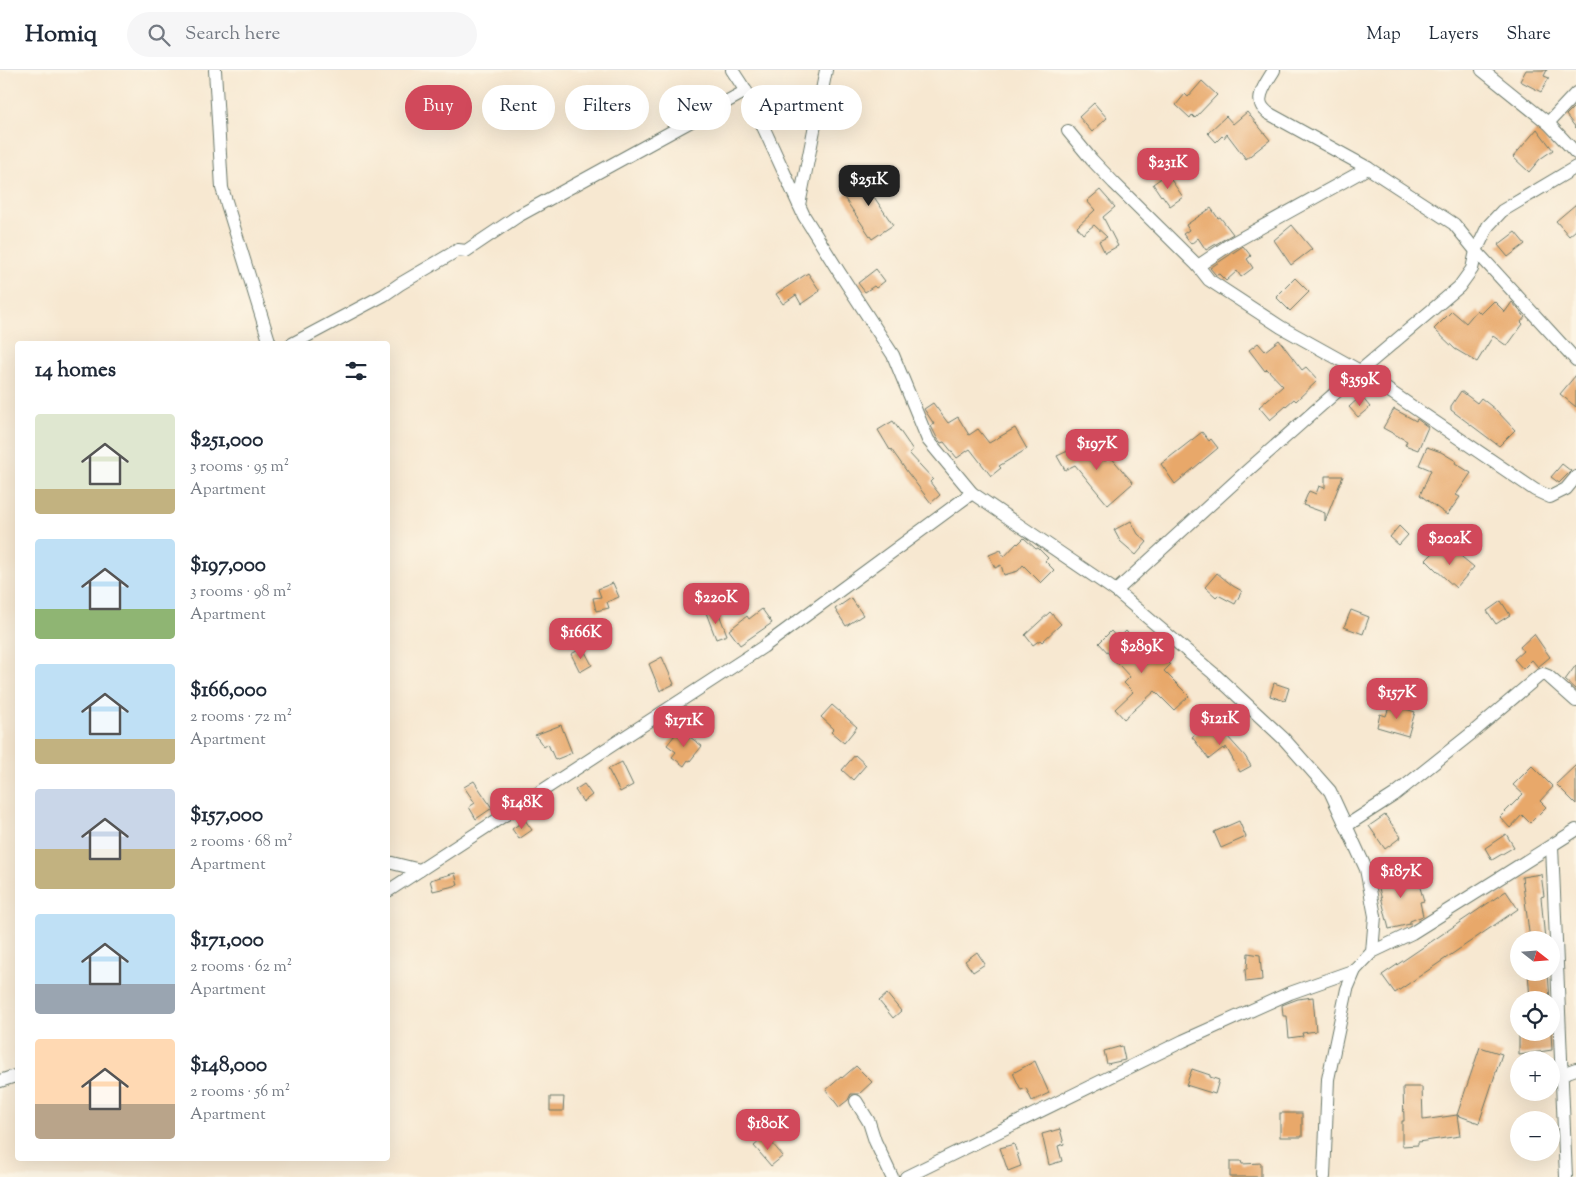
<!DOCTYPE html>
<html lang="en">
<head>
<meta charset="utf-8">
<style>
	body { margin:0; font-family:"Sorts Mill Goudy",serif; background:#f6f6f7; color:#1f2937; height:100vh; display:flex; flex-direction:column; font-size:19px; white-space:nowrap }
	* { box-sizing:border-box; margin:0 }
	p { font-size:16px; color:#747a83 }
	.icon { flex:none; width:28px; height:28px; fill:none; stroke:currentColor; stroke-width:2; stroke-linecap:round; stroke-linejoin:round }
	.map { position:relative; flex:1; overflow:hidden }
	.panel { position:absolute; left:15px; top:271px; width:375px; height:820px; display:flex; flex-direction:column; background:#fff; border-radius:5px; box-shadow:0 5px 20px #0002 }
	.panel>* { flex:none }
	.guide { position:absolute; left:405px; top:15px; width:475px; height:45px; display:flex; gap:10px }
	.needle { width:32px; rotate:107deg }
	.tools { position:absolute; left:1510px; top:861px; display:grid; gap:10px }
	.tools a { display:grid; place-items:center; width:50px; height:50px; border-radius:50%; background:#fff; box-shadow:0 5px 20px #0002; font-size:25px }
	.price { position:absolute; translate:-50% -42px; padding:0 11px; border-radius:10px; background:#d1495b; color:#fff; font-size:16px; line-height:32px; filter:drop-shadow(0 1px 2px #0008) }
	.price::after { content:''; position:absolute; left:50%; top:30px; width:15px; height:11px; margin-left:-8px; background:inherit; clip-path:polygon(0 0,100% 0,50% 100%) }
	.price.current { background:#222; color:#fff }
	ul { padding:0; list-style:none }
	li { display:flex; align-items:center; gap:15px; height:125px; padding:0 20px }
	li span { display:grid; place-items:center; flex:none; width:140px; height:100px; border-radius:5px; color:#555 }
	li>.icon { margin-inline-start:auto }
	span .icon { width:60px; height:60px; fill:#fffc; stroke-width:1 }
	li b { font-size:21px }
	h2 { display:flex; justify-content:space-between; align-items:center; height:60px; padding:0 20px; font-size:21px }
	.chip { padding:0 18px; border-radius:22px; background:#fff; box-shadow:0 5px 20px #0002; font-size:18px; line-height:45px }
	.chip.current { background:#d1495b; color:#fff }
	header { display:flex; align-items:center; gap:30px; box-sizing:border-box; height:70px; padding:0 25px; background:#fff; border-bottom:1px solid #e0e1e3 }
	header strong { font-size:24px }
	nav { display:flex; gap:28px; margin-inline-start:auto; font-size:18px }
	.search { width:350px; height:45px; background:#f6f6f7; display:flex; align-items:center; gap:12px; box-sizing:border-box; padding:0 18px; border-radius:28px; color:#747a83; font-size:19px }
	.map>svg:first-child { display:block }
	.building { fill:#e8a86a }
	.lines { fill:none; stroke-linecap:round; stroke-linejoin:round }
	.street-casing { stroke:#6b796b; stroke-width:14 }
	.street { stroke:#fff; stroke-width:12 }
</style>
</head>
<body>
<header>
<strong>Homiq</strong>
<div class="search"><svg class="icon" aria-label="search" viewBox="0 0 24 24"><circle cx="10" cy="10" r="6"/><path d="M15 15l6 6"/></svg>Search here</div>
<nav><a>Map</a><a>Layers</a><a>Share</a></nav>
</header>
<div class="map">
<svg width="1576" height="1107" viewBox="0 0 1576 1107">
	<rect width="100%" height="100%" fill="#fcf5e5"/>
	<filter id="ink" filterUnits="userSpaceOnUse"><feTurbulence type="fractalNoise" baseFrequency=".02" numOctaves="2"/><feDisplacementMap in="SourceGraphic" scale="10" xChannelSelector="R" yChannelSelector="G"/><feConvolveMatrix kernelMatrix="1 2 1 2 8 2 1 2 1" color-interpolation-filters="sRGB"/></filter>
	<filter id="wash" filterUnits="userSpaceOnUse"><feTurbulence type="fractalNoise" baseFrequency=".0096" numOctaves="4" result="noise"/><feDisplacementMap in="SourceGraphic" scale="20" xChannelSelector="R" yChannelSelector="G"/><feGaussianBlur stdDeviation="1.12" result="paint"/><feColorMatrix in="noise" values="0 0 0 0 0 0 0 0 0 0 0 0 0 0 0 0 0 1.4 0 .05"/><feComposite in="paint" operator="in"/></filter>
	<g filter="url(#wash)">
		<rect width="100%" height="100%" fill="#f7e8d1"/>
		<g id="blocks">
			<g class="building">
				<path d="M1526 0H1547L1544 6 1549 8 1541 22 1520 11Z"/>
				<path d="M1202 11 1217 25 1195 48 1192 45 1190 48 1176 35 1185 24 1188 27Z"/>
				<path d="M839 32 851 41 843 52 831 44Z"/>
				<path d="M1094 33 1107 48 1092 62 1079 47Z"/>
				<path d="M1576 35V58L1566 45Z"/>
				<path d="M1247 42 1270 70 1246 89 1227 64 1224 68 1222 66 1216 72 1208 63 1226 46 1233 54Z"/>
				<path d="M1537 59 1553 80 1540 89 1529 102 1513 87Z"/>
				<path d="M1167 104 1183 127 1170 136 1162 125 1161 126 1153 114Z"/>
				<path d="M876 106 883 117 872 124 893 155 872 169 843 126 864 112Z"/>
				<path d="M1100 120 1115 137 1103 147 1118 176 1105 183 1099 171 1107 167 1094 155 1083 164 1077 157 1095 140 1087 131Z"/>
				<path d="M1576 134V160L1569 166 1556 151Z"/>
				<path d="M1211 138 1218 148 1220 147 1233 164 1206 180 1198 168 1191 174 1183 164 1189 160 1186 155Z"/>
				<path d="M1292 155 1312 179 1291 195 1274 170Z"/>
				<path d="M1515 162 1525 174 1508 187 1498 175Z"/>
				<path d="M1243 176 1251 186 1247 189 1253 198 1241 207 1237 201 1226 211 1219 204 1217 205 1215 204 1210 198Z"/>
				<path d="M876 199 885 211 876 218 874 216 865 222 858 213Z"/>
				<path d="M808 203 820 221 801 234 796 225 783 234 776 224Z"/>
				<path d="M1295 208 1309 222 1290 241 1276 227Z"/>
				<path d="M1494 231 1505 242 1512 232 1525 247 1521 252 1523 254 1507 276 1493 266 1477 292 1455 279 1434 259 1452 241 1466 253 1477 240 1481 244Z"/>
				<path d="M1279 270 1302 300 1306 297 1318 310 1296 331 1294 329 1270 350 1259 337 1283 316 1267 299 1265 301 1249 280 1258 273 1265 281Z"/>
				<path d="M1576 305V337L1560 324Z"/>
				<path d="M1461 321 1477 333 1481 328 1496 340 1515 360 1499 376 1451 340V336Z"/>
				<path d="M1361 326 1370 337 1358 347 1349 337Z"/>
				<path d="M933 333 948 353 958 347 969 365 978 359 989 373 1015 358 1027 379 999 396 1001 398 991 406 970 379 957 388 944 372 941 373 937 368 931 356 934 354 924 339Z"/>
				<path d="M1394 339 1416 351 1417 349 1428 357 1418 380 1405 375 1407 371 1383 358Z"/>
				<path d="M893 351 913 380 909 383 933 409 930 412 940 425 931 433 908 403 891 379 890 380 878 360Z"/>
				<path d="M1202 362 1209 371 1211 369 1218 378 1175 414 1161 394Z"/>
				<path d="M1088 369 1098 385 1100 384 1105 391 1110 386 1133 413 1108 435 1075 395 1065 400 1057 386 1070 380 1071 381Z"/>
				<path d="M1427 377 1441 382 1456 391 1455 393 1471 403 1456 425 1460 427 1447 445 1420 425 1431 400 1419 395Z"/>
				<path d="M1562 394 1571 401 1559 413 1551 407Z"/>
				<path d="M1325 406H1343L1325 451V443L1303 435 1309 421 1316 424 1319 416 1325 418Z"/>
				<path d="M1131 451 1138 464 1147 472 1136 485 1120 471 1114 460Z"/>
				<path d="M1399 456 1408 465 1399 475 1390 467Z"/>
				<path d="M1024 468 1036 479 1038 478 1048 488 1045 491 1054 500 1041 513 1023 495 1018 501 1004 505 1001 495 995 498 989 485 1001 480 1004 487 1017 473 1018 474Z"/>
				<path d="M1438 478 1445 484 1451 478 1474 497 1456 518 1436 500 1426 490Z"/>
				<path d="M1217 503 1233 516 1242 521 1235 534 1218 525 1216 527 1205 517Z"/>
				<path d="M613 513 619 527 607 532 609 538 596 541 593 528 601 527 598 519Z"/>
				<path d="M851 528 863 545 846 556 835 539Z"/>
				<path d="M1501 531 1510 545 1496 554 1487 541Z"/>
				<path d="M762 539 772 553 740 575 729 560 747 546 749 549Z"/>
				<path d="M705 540 719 544 727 565 716 569Z"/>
				<path d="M1351 540 1369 547 1363 564 1344 557Z"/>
				<path d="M1050 542 1061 554 1042 572 1040 570 1033 575 1025 565Z"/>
				<path d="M1111 561 1118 569 1126 561 1148 585 1155 579 1170 595 1164 601 1189 626 1174 640 1155 621 1124 649 1115 639 1133 622 1124 613 1130 607 1099 573Z"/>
				<path d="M1534 564 1550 587 1538 597 1532 590 1523 599 1514 589 1523 581 1520 577Z"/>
				<path d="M583 578 592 595 580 602 571 584Z"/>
				<path d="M662 587 674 614 660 621 649 594Z"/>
				<path d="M1576 595V620L1565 610Z"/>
				<path d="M1274 613 1289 618 1285 631 1270 626Z"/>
				<path d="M1390 634 1415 642 1408 666 1377 657 1380 644 1386 646Z"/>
				<path d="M832 635 857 657 844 673 831 662 834 659 821 647Z"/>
				<path d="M561 655 572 683 555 690 548 674 544 677 535 665Z"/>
				<path d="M1204 656 1211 663 1218 656 1245 686 1251 696 1240 702 1226 677 1224 680 1223 678 1209 689 1192 667Z"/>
				<path d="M678 661 688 669 690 667 702 676 690 691 688 690 684 696 672 687 676 682 667 675Z"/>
				<path d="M855 685 866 695 853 710 842 700Z"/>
				<path d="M622 692 633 715 620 722 608 699Z"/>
				<path d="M1576 695V734L1556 714Z"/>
				<path d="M1532 696 1553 717 1540 731 1546 737 1530 753 1522 745 1510 758 1500 747 1523 724 1513 715Z"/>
				<path d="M474 711 492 738 476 749 469 737 475 733 464 717Z"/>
				<path d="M584 714 592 725 583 732 575 720Z"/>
				<path d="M1385 745 1401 767 1385 779 1369 756Z"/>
				<path d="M525 750 532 760 519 769 512 759Z"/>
				<path d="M1239 751 1246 767 1221 778 1214 762Z"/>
				<path d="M1506 764 1514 777 1492 790 1485 778Z"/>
				<path d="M1415 801 1424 831 1420 832 1423 846 1410 851V854L1389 859 1377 810Z"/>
				<path d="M455 803 458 815 433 821 430 810Z"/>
				<path d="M1541 804 1544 826 1541 827 1545 870H1530L1522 807Z"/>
				<path d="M1506 821 1518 839 1395 923 1382 905Z"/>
				<path d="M977 882 985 894 973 902 965 891Z"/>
				<path d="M1248 883 1260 885 1262 910 1246 912 1245 899H1247Z"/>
				<path d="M1528 902H1548L1550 930H1530Z"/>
				<path d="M887 924 901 941 893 948 879 931Z"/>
				<path d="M1313 927 1316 961 1302 963 1303 966 1289 968 1287 946H1283L1282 935 1298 929Z"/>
				<path d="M1519 962H1551L1552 980 1519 985Z"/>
				<path d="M1122 976 1125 990 1107 994 1104 981Z"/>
				<path d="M1480 977 1502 984 1479 1053 1457 1045Z"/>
				<path d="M1035 991 1049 1023 1032 1031 1026 1018 1021 1020 1013 1003Z"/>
				<path d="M856 996 872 1012 859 1024H851L848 1030 839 1037 826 1020 841 1007 842 1008Z"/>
				<path d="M1192 999 1210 1005V1007L1219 1010 1215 1024 1186 1015Z"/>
				<path d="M1403 1017H1422L1423 1050 1457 1045 1460 1066 1418 1072V1075L1402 1076V1051H1404Z"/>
				<path d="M550 1027H564L563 1041H550Z"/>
				<rect x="1280" y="1043" width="22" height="24"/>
				<path d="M1060 1059 1064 1074 1058 1076 1062 1091 1049 1095 1042 1064Z"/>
				<path d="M766 1066 783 1086 771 1096 754 1076Z"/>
				<path d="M1014 1074 1021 1096 1008 1101 1000 1078Z"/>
				<path d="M1230 1091H1241L1242 1094 1261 1093V1107H1230Z"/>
			</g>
		</g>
	</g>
	<g filter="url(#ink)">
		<use href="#blocks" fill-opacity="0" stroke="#6b796b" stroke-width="1"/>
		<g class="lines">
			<g class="street-casing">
				<g id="street">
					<path d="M215 0 222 118 270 274"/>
					<path d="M732 0 749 26 799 135"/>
					<path d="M826 0 799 135 804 146 839 202 893 285 928 370 972 423 1116 521 1213 603 1284 669 1330 721 1366 799 1375 846 1372 882 1355 900 1347 919 1328 1009 1324 1107"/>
					<path d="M1274 0C1269 9 1257 24 1261 34 1262 38 1265 40 1268 43L1368 98 1454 154 1476 181 1576 290"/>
					<path d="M1482 0 1548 53 1576 83"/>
					<path d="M1548 53 1576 23"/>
					<path d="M1068 61 1092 90 1114 113 1198 196"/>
					<path d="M1368 98 1229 175 1198 196 1209 210 1281 257 1360 301 1535 420 1550 427 1566 419 1576 407"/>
					<path d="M292 274 384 225 400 214 458 180 466 181 518 146 746 21"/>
					<path d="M1116 521 1247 401 1360 301 1459 217 1472 199 1476 181 1488 156 1502 141 1576 97"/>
					<path d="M1346 756 1394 725 1472 663 1539 606 1543 604 1548 606 1576 631"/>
					<path d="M1552 776 1566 1107"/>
					<path d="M388 792 420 800"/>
					<path d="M388 821 763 577 972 423"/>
					<path d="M1372 882 1412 863 1576 760"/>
					<path d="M1562 1004 1576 999"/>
					<path d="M0 1011 18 1005"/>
					<path d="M856 1031 869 1052 875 1071 892 1107"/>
					<path d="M906 1107 1183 971 1290 923 1355 900"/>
				</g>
			</g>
			<use href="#street" class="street"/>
		</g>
	</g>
</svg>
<div class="tools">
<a><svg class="needle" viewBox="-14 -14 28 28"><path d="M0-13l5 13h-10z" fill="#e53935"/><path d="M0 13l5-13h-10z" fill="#747a83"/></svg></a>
<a><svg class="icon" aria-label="locate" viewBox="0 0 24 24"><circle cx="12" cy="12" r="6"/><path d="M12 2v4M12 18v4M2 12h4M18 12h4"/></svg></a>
<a>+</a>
<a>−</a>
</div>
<b class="price" style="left:1168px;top:120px">$231K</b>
<b class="price current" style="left:869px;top:137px">$251K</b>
<b class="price" style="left:1360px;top:337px">$359K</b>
<b class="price" style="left:1097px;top:401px">$197K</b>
<b class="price" style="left:1450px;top:496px">$202K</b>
<b class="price" style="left:716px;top:555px">$220K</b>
<b class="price" style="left:581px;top:590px">$166K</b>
<b class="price" style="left:1142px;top:604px">$289K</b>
<b class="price" style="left:1397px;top:650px">$157K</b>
<b class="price" style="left:1220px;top:676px">$121K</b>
<b class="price" style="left:684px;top:678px">$171K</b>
<b class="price" style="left:522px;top:760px">$148K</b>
<b class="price" style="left:1401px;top:829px">$187K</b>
<b class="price" style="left:768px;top:1081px">$180K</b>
<div class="guide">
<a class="chip current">Buy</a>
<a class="chip">Rent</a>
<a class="chip">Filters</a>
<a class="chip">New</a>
<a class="chip">Apartment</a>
</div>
<section class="panel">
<h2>14 homes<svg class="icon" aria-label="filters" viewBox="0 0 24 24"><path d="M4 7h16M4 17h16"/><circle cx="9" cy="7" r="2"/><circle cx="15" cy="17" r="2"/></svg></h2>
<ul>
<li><span style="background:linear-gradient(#dfe7d0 75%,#c2b280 0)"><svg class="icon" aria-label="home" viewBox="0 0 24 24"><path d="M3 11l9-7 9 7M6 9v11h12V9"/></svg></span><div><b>$251,000</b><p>3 rooms · 95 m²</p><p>Apartment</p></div></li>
<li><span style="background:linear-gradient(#bfe0f5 70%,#8fb573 0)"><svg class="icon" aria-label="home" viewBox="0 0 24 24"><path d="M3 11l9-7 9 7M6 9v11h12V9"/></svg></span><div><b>$197,000</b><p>3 rooms · 98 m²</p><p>Apartment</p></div></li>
<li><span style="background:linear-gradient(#bfe0f5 75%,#c2b280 0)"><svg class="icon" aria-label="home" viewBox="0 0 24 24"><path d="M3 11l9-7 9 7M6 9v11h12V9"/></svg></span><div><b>$166,000</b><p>2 rooms · 72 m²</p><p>Apartment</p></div></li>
<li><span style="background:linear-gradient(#c9d6e8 60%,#c2b280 0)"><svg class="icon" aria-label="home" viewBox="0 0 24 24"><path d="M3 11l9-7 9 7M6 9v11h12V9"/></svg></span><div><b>$157,000</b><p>2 rooms · 68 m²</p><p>Apartment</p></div></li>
<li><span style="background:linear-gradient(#bfe0f5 70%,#9aa5b1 0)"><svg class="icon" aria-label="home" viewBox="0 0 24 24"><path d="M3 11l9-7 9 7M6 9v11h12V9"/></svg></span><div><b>$171,000</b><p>2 rooms · 62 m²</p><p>Apartment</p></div></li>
<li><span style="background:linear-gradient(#ffd9b3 65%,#b9a48a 0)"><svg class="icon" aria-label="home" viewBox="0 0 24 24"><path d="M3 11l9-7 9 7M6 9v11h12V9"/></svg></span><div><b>$148,000</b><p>2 rooms · 56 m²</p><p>Apartment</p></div></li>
</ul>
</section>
</div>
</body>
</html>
